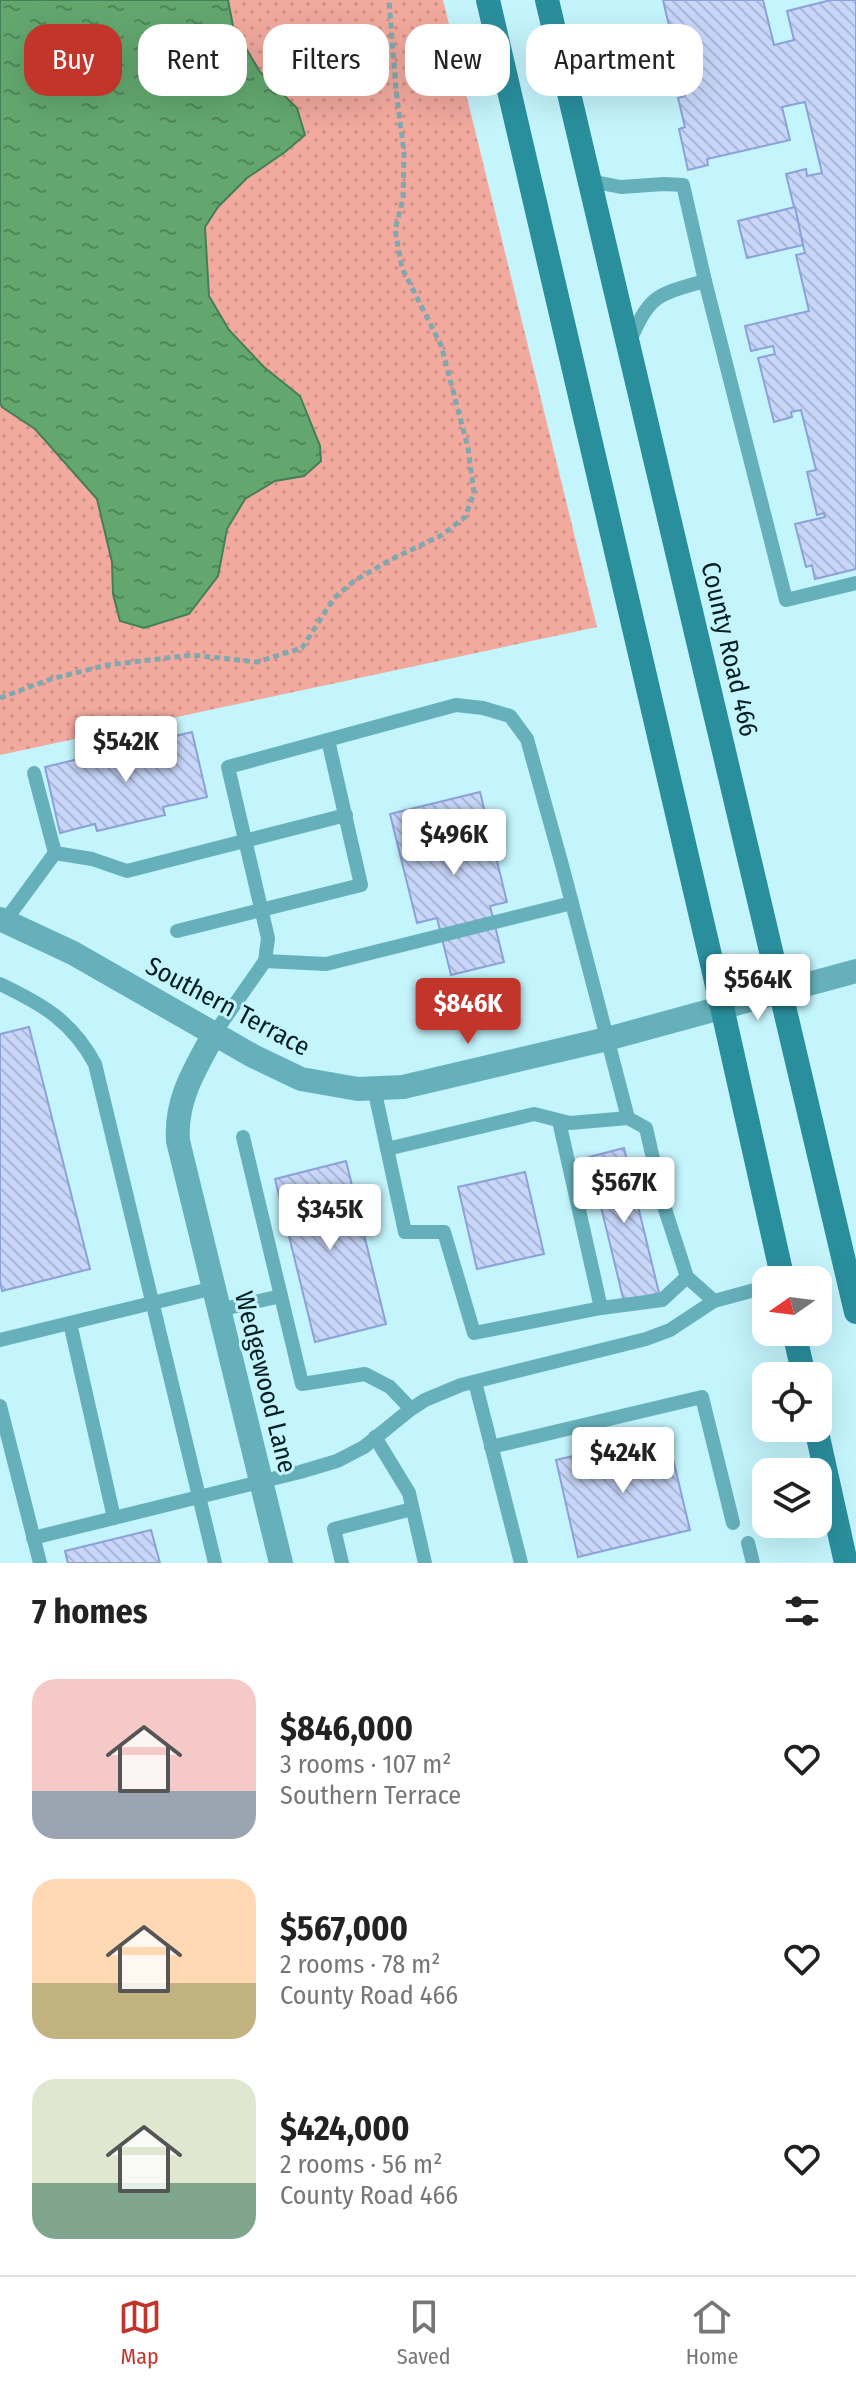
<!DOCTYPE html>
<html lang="en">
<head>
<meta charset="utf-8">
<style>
	body { margin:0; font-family:"Fira Sans Condensed",sans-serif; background:#f2f2f2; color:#222; height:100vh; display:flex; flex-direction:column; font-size:30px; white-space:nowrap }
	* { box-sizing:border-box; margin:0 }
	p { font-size:26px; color:#767676 }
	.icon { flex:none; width:44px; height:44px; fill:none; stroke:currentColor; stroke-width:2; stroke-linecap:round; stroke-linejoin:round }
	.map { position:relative; height:1563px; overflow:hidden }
	.details { display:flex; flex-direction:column; background:#fff; flex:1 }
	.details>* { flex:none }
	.guide { position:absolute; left:24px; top:24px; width:808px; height:72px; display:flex; gap:16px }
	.needle { width:52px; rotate:256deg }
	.fabs { position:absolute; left:752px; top:1266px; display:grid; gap:16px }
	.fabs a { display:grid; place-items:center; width:80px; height:80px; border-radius:16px; background:#fff; box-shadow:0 8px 32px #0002; font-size:40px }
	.price { position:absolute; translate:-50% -68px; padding:0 18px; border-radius:8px; background:#fff; color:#222; font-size:26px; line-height:52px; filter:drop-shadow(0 2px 4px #0008) }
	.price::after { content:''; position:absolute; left:50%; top:48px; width:24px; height:18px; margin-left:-12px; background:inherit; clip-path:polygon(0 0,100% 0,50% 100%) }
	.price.active { background:#c2352b; color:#fff }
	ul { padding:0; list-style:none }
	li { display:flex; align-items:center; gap:24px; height:200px; padding:0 32px }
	li span { display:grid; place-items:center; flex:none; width:224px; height:160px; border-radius:24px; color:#555 }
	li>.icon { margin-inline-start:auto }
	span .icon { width:96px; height:96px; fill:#fffc; stroke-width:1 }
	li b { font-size:34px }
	h2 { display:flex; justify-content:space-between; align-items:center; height:96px; padding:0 32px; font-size:34px }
	.chip { padding:0 28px; border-radius:24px; background:#fff; box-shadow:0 8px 32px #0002; font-size:28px; line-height:72px }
	.chip.active { background:#c2352b; color:#fff }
	.tabs { display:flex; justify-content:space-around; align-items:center; height:112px; border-top:2px solid #e0e0e0; background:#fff; font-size:22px; color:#767676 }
	.tabs a { display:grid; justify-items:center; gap:4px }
	.tabs .active { color:#c2352b }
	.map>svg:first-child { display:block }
	.green { fill:url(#green-dots) }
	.water { fill:url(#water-ripples); stroke:#467e58; stroke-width:2 }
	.building { fill:url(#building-back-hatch); stroke:#8ca1d8; stroke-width:2 }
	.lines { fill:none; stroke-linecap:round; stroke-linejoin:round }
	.path { stroke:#80a9af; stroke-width:5; stroke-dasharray:6 4; stroke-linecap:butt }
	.service { stroke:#66b0bb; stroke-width:14 }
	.tertiary { stroke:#66b0bb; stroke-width:24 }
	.secondary { stroke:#2a8f9d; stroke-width:24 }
	.labels { text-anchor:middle; stroke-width:6; stroke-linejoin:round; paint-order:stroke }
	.street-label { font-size:26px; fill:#031e22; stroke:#c4f4fc }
</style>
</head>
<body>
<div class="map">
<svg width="856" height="1563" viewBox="0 0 856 1563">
	<defs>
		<pattern id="green-dots" width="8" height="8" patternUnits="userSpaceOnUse" patternTransform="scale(2)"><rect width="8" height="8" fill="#f2a99e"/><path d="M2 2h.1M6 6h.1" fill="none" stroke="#ce9188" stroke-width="1.8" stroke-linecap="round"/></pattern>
		<pattern id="water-ripples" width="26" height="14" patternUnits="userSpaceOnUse" patternTransform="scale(2)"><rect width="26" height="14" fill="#63a76f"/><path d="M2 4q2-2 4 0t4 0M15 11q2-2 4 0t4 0" fill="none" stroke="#4f875b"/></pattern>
		<pattern id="building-back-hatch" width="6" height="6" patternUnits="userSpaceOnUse" patternTransform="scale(2)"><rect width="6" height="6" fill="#c8d6f9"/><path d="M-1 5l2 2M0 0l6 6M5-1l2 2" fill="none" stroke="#aab7d5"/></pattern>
	</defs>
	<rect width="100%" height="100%" fill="#c4f4fc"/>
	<path class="green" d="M0 0H443L597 627 0 755Z"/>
	<path class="water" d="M0 0H228L233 26 260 72 297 108 305 135 285 152 247 178 218 207 205 227 209 296 229 330 264 367 300 396 320 446 321 461 304 476 275 481 245 499 227 529 218 576 189 614 144 628 120 621 113 594 112 562 97 499 35 429 2 407 0 403Z"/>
	<g class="building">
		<path d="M663 0H763L774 45 794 40 787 11 831 0H856V569L815 579 812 565 806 567 795 524 825 517 824 513 817 515 807 472 816 470 801 410 791 412 792 417 774 422 758 358 775 354 773 346 751 351 745 326 809 311 796 255 805 253 786 174 806 169 807 176 822 173 805 102 782 107 790 140 707 159 708 165 688 170 679 129 685 127 678 98 685 96 680 74 673 76 667 49 674 47Z"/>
		<path d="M795 207 803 245 747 258 738 221Z"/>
		<path d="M192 732 207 797 163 807 165 815 97 831 95 824 60 833 45 767Z"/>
		<path d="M480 792 507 902 490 906 504 962 451 975 437 918 417 923 390 814Z"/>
		<path d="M29 1027 90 1269 2 1291 0 1281V1034Z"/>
		<path d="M624 1148 659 1293 624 1302 589 1157Z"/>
		<path d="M346 1161 386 1324 315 1342 275 1179Z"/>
		<path d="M525 1172 544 1254 477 1269 458 1187Z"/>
		<path d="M667 1434 690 1530 578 1557 556 1460Z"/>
		<path d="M151 1530 160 1563H68L65 1551Z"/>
	</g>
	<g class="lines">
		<path class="path" d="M0 698 51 679 107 665 192 655 257 662 302 648 334 598 354 581 390 560 442 535 465 517 474 493 468 448 441 345 402 268 395 230 403 199 404 152 396 90 389 0"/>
		<g class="service">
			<path d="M590 181 621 187 664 184 683 185 705 281 786 600 856 583"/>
			<path d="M629 343C650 295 655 295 705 281"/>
			<path d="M34 773 55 853"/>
			<path d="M5 921 55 853 92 859 127 871 346 815"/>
			<path d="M177 931 361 885 328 740"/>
			<path d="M265 961 326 964 572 903"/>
			<path d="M0 984C42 1004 72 1021 95 1064L215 1563"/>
			<path d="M214 1034 265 961 268 938 228 767 456 705 483 708 510 716 527 739 562 865 628 1118 646 1128 664 1206 687 1277 714 1301"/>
			<path d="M374 1088 405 1232H444L474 1333 601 1308 662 1300 687 1277"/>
			<path d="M559 1121 601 1308"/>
			<path d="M243 1137 302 1384 365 1374 390 1387 411 1409"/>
			<path d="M387 1149 534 1114 570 1123 628 1118"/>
			<path d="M219 1310 281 1296"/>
			<path d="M70 1323 114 1518"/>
			<path d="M0 1340 214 1288"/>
			<path d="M475 1382 521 1563"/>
			<path d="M0 1406 40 1563"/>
			<path d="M375 1437 409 1493 425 1563"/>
			<path d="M491 1447 702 1397 733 1523"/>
			<path d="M33 1538 300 1472 337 1461 364 1447 411 1409 425 1400 461 1385 646 1339 670 1330 714 1301 766 1287"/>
			<path d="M748 1543 753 1563"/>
			<path d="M342 1563 334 1529 412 1509"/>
		</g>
		<g class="tertiary">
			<path d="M0 919 73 953 253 1056 301 1079 358 1089 403 1087 607 1039 856 971"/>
			<path d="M214 1034C195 1069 175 1100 178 1141L281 1563"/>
		</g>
		<g class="secondary">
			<path d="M488 0 722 1007 783 1280"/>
			<path d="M547 0 856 1312"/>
			<path d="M794 1332 804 1376"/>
			<path d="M816 1428 846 1563"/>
		</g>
	</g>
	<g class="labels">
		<g class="street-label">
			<text transform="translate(730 649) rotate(77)" y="9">County Road 466</text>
			<text transform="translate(228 1006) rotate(28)" y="9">Southern Terrace</text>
			<text transform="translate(266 1382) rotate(76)" y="9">Wedgewood Lane</text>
		</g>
	</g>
</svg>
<div class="fabs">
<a><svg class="needle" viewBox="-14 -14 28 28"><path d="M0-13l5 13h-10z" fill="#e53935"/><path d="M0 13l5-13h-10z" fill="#767676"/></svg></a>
<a><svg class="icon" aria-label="locate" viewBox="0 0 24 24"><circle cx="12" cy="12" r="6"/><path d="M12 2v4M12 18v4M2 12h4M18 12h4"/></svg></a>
<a><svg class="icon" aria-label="layers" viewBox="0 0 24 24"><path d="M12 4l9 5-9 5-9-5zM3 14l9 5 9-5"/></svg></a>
</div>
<b class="price" style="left:126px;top:784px">$542K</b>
<b class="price" style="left:454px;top:877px">$496K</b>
<b class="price" style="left:758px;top:1022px">$564K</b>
<b class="price active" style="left:468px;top:1046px">$846K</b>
<b class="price" style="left:624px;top:1225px">$567K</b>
<b class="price" style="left:330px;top:1252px">$345K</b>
<b class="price" style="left:623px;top:1495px">$424K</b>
<div class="guide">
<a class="chip active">Buy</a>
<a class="chip">Rent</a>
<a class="chip">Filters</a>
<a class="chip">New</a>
<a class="chip">Apartment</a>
</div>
</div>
<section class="details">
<h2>7 homes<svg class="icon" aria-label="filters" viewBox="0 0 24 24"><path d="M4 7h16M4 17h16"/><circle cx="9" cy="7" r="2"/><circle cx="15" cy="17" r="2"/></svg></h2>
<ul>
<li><span style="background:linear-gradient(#f6c9c9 70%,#9aa5b1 0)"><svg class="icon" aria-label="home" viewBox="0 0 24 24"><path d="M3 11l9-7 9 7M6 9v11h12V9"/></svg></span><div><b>$846,000</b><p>3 rooms · 107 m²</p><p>Southern Terrace</p></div><svg class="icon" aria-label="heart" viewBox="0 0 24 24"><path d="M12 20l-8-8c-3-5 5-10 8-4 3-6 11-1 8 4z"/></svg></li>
<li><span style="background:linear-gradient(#ffd9b3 65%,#c2b280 0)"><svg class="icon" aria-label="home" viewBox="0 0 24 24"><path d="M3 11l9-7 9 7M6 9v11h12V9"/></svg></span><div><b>$567,000</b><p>2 rooms · 78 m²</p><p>County Road 466</p></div><svg class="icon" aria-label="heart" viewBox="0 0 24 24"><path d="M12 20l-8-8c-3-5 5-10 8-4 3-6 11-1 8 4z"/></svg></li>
<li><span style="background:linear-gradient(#dfe7d0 65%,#7fa58c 0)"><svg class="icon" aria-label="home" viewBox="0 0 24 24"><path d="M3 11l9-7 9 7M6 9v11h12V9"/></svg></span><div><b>$424,000</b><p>2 rooms · 56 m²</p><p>County Road 466</p></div><svg class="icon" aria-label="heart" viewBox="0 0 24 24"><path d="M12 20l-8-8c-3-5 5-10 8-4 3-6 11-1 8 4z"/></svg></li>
</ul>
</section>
<nav class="tabs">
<a class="active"><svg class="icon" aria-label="map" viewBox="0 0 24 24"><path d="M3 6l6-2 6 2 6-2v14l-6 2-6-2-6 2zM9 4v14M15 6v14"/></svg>Map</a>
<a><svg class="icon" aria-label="saved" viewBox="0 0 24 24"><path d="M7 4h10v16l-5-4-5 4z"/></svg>Saved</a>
<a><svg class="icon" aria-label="home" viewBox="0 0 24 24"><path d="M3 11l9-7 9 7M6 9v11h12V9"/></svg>Home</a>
</nav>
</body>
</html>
